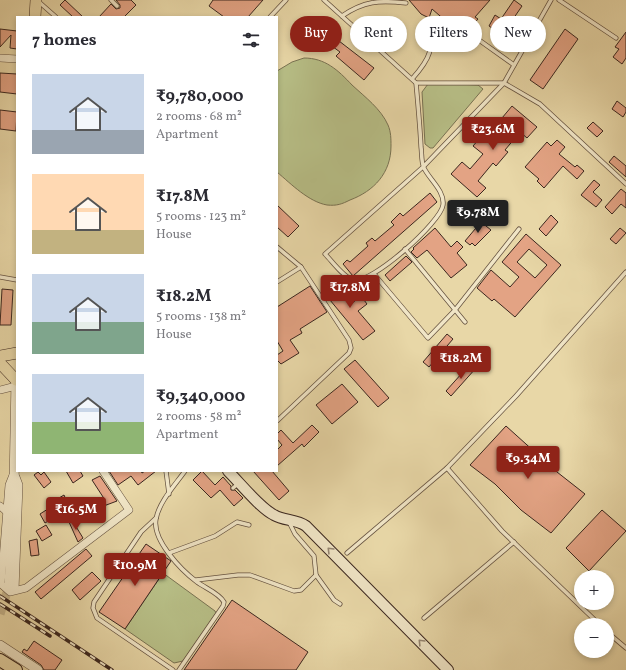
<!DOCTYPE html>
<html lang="en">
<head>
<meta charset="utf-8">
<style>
	body { margin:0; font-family:Vollkorn,serif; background:#f2f2f3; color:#2b2b33; height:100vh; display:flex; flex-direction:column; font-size:15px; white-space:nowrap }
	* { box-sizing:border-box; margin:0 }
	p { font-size:13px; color:#7c7c81 }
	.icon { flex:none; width:22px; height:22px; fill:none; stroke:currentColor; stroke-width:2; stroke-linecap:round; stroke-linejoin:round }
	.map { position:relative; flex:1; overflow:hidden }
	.side { position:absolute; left:16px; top:16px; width:262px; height:456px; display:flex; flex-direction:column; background:#fff; border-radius:0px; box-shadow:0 2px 6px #0003 }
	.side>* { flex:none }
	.guide { position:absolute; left:290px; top:16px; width:276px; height:36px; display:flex; gap:8px }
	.fabs { position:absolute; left:574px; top:570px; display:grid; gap:8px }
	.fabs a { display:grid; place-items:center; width:40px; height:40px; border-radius:50%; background:#fff; box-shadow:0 2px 6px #0003; font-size:20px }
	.price { position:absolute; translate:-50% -34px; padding:0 9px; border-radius:4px; background:#8f2418; color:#fff; font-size:13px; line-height:26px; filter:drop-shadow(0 1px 2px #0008) }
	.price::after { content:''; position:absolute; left:50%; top:24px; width:12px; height:9px; margin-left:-6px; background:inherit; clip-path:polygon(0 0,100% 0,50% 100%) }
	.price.active { background:#222; color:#fff }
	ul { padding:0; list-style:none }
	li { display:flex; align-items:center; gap:12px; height:100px; padding:0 16px }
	li span { display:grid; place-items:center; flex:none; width:112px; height:80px; border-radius:0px; color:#555 }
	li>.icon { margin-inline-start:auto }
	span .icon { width:48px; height:48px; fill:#fffc; stroke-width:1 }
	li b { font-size:17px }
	h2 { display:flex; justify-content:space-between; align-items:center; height:48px; padding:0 16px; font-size:17px }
	.tag { padding:0 14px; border-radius:18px; background:#fff; box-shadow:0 2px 6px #0003; font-size:14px; line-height:36px }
	.tag.active { background:#8f2418; color:#fff }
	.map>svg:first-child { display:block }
	.green { fill:#b7be86; stroke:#797252 }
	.building { fill:#e3a384; stroke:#3b271f; fill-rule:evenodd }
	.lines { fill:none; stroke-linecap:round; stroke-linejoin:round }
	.tertiary-tunnel { stroke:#c5b48c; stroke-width:9; stroke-dasharray:9 4.5; stroke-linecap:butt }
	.service-casing { stroke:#665341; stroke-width:5 }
	.minor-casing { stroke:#665341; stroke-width:8 }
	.tertiary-casing { stroke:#665341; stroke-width:10 }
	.secondary-casing { stroke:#3b271f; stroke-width:12 }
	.primary-casing { stroke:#3b271f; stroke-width:12 }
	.trunk-casing { stroke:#3b271f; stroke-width:14 }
	.service { stroke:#f0e5c6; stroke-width:3.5 }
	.minor { stroke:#f0e5c6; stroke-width:7 }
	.tertiary { stroke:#f0e5c6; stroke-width:9 }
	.secondary { stroke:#f0e5c6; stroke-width:10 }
	.primary { stroke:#e8d7a7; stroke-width:11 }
	.trunk { stroke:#e8d7a7; stroke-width:12 }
	.rail-casing { stroke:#3b271f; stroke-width:3.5 }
	.rail { stroke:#f0e5c6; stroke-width:2; stroke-dasharray:6; stroke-linecap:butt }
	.oneway { stroke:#968672 }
</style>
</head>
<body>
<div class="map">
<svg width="626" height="670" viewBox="0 0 626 670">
	<rect width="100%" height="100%" fill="#e8d7a7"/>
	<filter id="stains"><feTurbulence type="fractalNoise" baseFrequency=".005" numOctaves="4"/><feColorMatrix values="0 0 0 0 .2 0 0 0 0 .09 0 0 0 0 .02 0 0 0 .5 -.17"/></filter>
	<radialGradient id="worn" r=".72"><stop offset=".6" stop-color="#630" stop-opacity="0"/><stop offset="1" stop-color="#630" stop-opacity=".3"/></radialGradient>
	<g class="green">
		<path d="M304 58C325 58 338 70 352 85 365 97 381 109 388 125 391 132 391 139 391 146 391 173 374 191 350 200 342 204 337 206 327 205 309 202 291 184 277 172V71L292 62Z"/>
		<path d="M435 83 478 85 483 89 433 148H430L425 144 422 92 428 84Z"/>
		<path d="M163 573 215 611 216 613 183 661 174 663 125 629Z"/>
	</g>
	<g class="building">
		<path d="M65 0 83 17H73L60 5Z"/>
		<path d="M116 0H131L136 5 124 17H99L111 4 116 9 120 8V5Z"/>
		<path d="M213 0H263L248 17H224L209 6Z"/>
		<path d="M409 0H490L475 17 478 19 460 39 444 25 447 22 432 9 429 18 421 14Z"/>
		<path d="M514 0 522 6 509 25 516 30 510 40 489 26 495 15 501 19Z"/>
		<path d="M320 27 322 36 308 38 307 28Z"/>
		<path d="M0 29 17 31V49L10 48 11 35 0 47Z"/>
		<path d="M565 29 578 39 543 89 530 80Z"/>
		<path d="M626 32V58L622 64 613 57 619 49 615 47Z"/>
		<path d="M330 34 374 68 364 80 336 56 340 52 325 41Z"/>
		<path d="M0 73 17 74V94L0 92Z"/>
		<path d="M617 101 626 108V112L623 117 612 109Z"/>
		<path d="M512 106 537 127 527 138 520 132 505 150 508 152 496 166 493 163 478 181 486 188 477 197 451 174 462 162 470 169 483 154 473 146 485 132 495 141 509 124 502 118Z"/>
		<path d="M0 110 17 112 16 131 0 129Z"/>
		<path d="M593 122 603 131 597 137 587 128Z"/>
		<path d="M557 140 565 147 559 154 575 167 577 165 584 171 577 179 563 166 544 188 537 181 539 179 525 167 547 142 551 146Z"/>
		<path d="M614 156 626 166V177L609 162Z"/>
		<path d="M594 180 600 185 593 192 602 200 596 207 581 195Z"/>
		<path d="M621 189 626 193V208L621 204 612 214 605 207Z"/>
		<path d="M430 193 437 202 353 276 343 264 347 260 350 262 368 246 366 243 372 238 375 241 394 225 391 222 400 213 403 216Z"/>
		<path d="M277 205 299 226 288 237 277 227Z"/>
		<path d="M551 215 558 222 546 236 539 229Z"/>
		<path d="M481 222 491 230 475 246 472 243 470 245 465 241Z"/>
		<path d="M435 228 451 247 457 241 463 247 457 253 467 265 451 278 427 250 417 258 411 252 414 249 413 248Z"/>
		<path d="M620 228 626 233 616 244 610 239Z"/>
		<path d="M526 234 561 265 515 317 494 299 492 301 477 288 491 270 510 287 519 277 502 262ZM529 249 547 265 535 278 517 262Z"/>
		<path d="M406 256 412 262 390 281 385 275Z"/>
		<path d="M343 279 352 289 344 295 351 304 361 296 367 304 358 311 375 331 363 340 325 294Z"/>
		<path d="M310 286 327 312 300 329 302 333 290 340 299 353 281 364 277 360V355L283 351 277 341V307Z"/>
		<path d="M2 289 13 290 11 325H0Z"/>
		<path d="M447 334 453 339 429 367 423 362Z"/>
		<path d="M355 360 389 398 378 407 344 369Z"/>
		<path d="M471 363 476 368 451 396 446 391Z"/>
		<path d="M342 384 358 402 332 424 316 405Z"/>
		<path d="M312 425 319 432 304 447 302 444 277 466V450L282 445 277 439V434L281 430 293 443Z"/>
		<path d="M506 426 557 472 585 494 551 533 521 510 495 484 470 465Z"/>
		<path d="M66 471H80L83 476 73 483Z"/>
		<path d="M109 471H141L142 473 145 471H156L138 485 131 476 118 485Z"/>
		<path d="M202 471 215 485 223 477 231 486V490H235L243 498 234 506 220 490 211 498 193 480Z"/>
		<path d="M253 471H272L289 491 279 500Z"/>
		<path d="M38 472 41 475 44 472 51 482 44 488 34 475Z"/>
		<path d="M100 476 117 501 93 510 91 505 105 500 92 480Z"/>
		<path d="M64 495 67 502 70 501 72 505 64 509 59 498Z"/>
		<path d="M51 507 55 517 45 523 40 514Z"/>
		<path d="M602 510 626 531 589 571 566 548Z"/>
		<path d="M72 520 83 538 78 542 69 522Z"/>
		<path d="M46 525 52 535 42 541 36 531Z"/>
		<path d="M37 539 39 555 31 556 29 541Z"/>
		<path d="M146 544 171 561 125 629 99 612Z"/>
		<path d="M86 549 92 556 41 599 35 592Z"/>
		<path d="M92 572 101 581 80 600 72 590Z"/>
		<path d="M232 600 308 652 296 670H184Z"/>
		<path d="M34 641 62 660 55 670H44L41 665 22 652 24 649 27 651Z"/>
	</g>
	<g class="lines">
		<path class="tertiary-tunnel" d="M0 614 9 586"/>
		<g class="service-casing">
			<g id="service">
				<path d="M111 0 117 6"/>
				<path d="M324 0 416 83H504L540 104 626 184"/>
				<path d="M559 0 616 38"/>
				<path d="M39 2 56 17"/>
				<path d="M342 16C364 1 379 0 406 3"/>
				<path d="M270 17 286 0"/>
				<path d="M479 40 514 65"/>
				<path d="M412 79C430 59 436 47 426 21"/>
				<path d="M416 83C418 105 420 126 421 147 422 153 421 162 424 168 429 179 445 191 443 205 441 222 371 285 353 280 343 277 332 261 325 254L423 167 504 83 551 0"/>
				<path d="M277 247 301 267 349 340 351 348 349 353 277 421"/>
				<path d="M405 249 465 322"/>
				<path d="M374 274 428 338 455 310 519 229"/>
				<path d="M0 277 17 280"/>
				<path d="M277 282 301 267"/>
				<path d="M447 468 502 531 600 625"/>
				<path d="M166 471 169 494"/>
				<path d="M233 488 239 483"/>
				<path d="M156 518 141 532 94 602 93 608 97 618 173 670"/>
				<path d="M289 522 295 534 314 556 316 575 334 600 340 604"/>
				<path d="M169 553 215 536 237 522 249 525"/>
				<path d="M347 553 447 468 516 396 626 272"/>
				<path d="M196 580 238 575H250L294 591 301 590 316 575"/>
				<path d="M424 618 514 542"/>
				<path d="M607 632 626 648"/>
				<path d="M179 670 223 606 224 602C219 593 205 588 197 582 181 570 152 540 156 519 159 502 175 485 185 471"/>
			</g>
		</g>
		<g class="minor-casing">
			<g id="minor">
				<path d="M0 58 17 59"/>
				<path d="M0 390 16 386"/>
				<path d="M13 475 9 485 1 584 10 592 26 588 129 510 103 471"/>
				<path d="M0 506 7 512"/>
				<path d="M15 590 19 485 16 477"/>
			</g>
		</g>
		<g class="tertiary-casing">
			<g id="tertiary">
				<path d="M9 586 14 485 16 380"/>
				<path d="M0 645 38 670"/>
			</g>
		</g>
		<g class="secondary-casing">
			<path id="secondary" d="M228 471C240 483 260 508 274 515 284 521 296 519 306 526L448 670"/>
		</g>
		<g class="primary-casing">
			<g id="primary">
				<path d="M35 17 36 0"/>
				<path d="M0 356 17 353"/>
				<path d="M0 363 16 380"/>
			</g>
		</g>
		<g class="trunk-casing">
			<path id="trunk" d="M0 660 16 670"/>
		</g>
		<use href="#service" class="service"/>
		<use href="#minor" class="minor"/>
		<use href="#tertiary" class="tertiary"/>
		<use href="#secondary" class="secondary"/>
		<use href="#primary" class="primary"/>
		<use href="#trunk" class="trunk"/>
		<g class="rail-casing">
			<g id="rail">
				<path d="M0 596 112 670"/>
				<path d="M0 604 50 636"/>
			</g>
		</g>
		<use href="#rail" class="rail"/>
	</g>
	<defs><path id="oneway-chevron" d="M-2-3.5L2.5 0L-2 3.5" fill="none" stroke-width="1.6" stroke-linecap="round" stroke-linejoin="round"/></defs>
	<g class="oneway">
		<use href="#oneway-chevron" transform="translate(330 550) rotate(-135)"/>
		<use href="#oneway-chevron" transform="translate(421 642) rotate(-134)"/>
	</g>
	<rect width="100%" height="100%" filter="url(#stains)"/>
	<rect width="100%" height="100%" fill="url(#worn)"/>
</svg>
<div class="fabs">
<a>+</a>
<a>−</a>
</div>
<b class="price" style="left:493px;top:151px">₹23.6M</b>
<b class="price active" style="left:478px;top:234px">₹9.78M</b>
<b class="price" style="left:350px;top:309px">₹17.8M</b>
<b class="price" style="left:461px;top:380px">₹18.2M</b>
<b class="price" style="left:528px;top:480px">₹9.34M</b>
<b class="price" style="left:76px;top:531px">₹16.5M</b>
<b class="price" style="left:135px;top:587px">₹10.9M</b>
<div class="guide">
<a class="tag active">Buy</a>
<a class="tag">Rent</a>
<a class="tag">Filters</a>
<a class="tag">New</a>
</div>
<section class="side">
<h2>7 homes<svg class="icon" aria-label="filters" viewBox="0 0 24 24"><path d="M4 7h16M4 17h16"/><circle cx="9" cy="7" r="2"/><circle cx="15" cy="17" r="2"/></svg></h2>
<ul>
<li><span style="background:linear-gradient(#c9d6e8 70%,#9aa5b1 0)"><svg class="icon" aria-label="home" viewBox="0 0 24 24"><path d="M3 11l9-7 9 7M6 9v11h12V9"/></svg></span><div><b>₹9,780,000</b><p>2 rooms · 68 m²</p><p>Apartment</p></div></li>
<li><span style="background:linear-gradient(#ffd9b3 70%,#c2b280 0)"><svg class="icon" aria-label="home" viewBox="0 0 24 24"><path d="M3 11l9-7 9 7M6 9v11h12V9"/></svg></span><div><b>₹17.8M</b><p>5 rooms · 123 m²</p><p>House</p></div></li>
<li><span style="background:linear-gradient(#c9d6e8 60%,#7fa58c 0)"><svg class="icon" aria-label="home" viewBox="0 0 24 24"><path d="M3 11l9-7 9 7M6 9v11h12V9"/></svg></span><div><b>₹18.2M</b><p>5 rooms · 138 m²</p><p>House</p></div></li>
<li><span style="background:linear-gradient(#c9d6e8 60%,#8fb573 0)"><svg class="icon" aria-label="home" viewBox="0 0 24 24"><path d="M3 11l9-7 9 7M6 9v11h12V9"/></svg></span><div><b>₹9,340,000</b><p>2 rooms · 58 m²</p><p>Apartment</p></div></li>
</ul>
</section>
</div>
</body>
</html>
